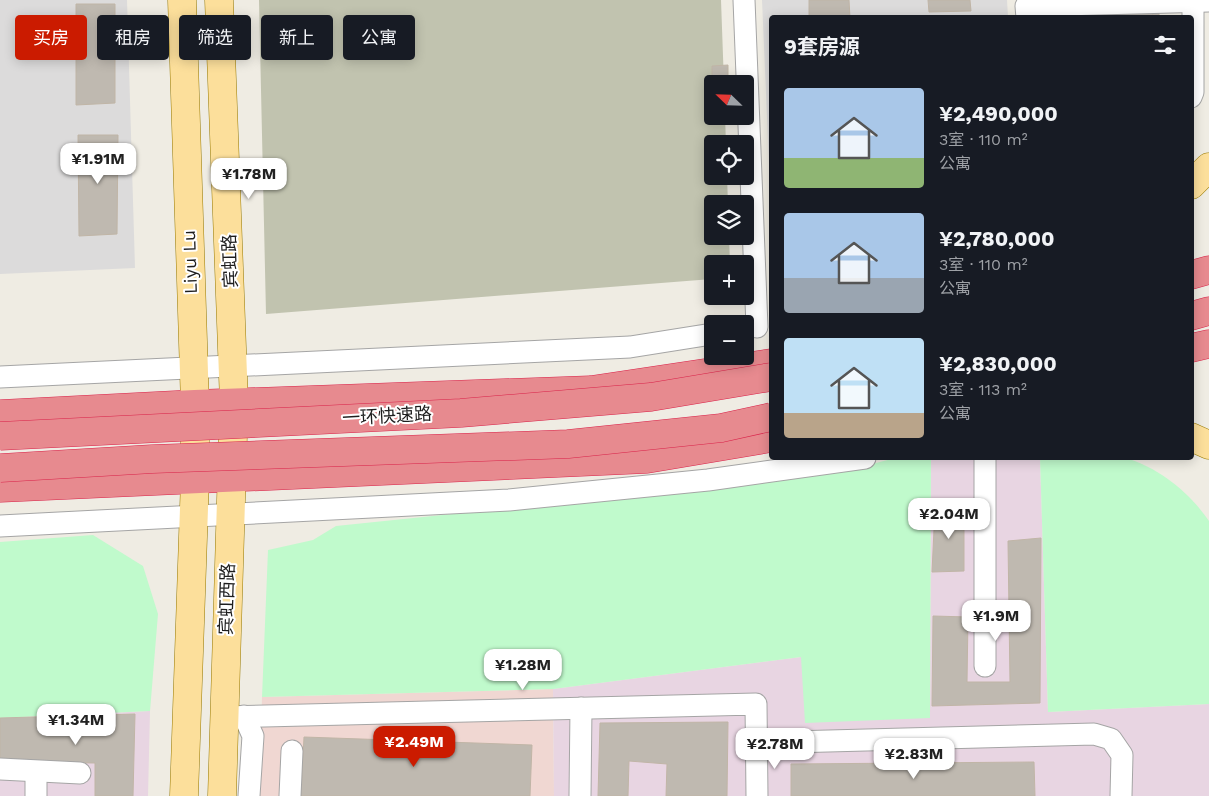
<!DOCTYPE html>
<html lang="zh">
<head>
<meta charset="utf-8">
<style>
	body { margin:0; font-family:"Work Sans","Noto Sans SC",sans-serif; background:#20242c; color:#f1f3f6; height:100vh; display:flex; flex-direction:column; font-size:19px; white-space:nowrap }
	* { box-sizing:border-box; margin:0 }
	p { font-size:16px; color:#9ea1a6 }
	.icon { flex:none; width:28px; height:28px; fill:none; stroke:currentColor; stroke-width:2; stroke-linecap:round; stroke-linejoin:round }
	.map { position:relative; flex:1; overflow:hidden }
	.drawer { position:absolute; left:769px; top:15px; width:425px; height:445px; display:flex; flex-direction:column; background:#171b24; border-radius:5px; box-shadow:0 2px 12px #0003 }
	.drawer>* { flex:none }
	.hud { position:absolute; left:15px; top:15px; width:475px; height:45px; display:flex; gap:10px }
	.needle { width:32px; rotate:293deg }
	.buttons { position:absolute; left:704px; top:75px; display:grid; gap:10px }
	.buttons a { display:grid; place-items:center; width:50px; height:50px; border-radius:5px; background:#171b24; box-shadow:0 2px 12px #0003; font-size:25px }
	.price { position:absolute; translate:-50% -42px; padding:0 11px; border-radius:10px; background:#fff; color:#222; font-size:16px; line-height:32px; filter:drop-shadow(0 1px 2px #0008) }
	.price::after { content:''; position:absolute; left:50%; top:30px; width:15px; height:11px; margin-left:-8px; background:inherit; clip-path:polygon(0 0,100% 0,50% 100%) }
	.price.on { background:#cb1b00; color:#fff }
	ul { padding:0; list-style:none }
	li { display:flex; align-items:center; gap:15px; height:125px; padding:0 15px }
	li span { display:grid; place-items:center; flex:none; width:140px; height:100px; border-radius:5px; color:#555 }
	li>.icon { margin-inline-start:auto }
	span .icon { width:60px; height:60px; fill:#fffc; stroke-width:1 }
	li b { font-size:21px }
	h2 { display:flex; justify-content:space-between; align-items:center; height:60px; padding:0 15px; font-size:21px }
	.pill { padding:0 18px; border-radius:5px; background:#171b24; box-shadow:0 2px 12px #0003; font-size:18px; line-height:45px }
	.pill.on { background:#cb1b00; color:#fff }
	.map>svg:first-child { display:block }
	.residential { fill:#dcdbdb }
	.commercial { fill:#f0d7d2 }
	.industrial { fill:#e8d5e2 }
	.construction { fill:#c1c3af }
	.park { fill:#c0facc }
	.building { fill:#bfb9b0; stroke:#c0b5a6 }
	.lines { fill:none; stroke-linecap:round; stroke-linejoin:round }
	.minor-casing { stroke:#a5a5a5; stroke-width:23 }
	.major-casing { stroke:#977900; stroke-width:29 }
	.highway-casing { stroke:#da234a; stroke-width:29 }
	.minor { stroke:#fff; stroke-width:21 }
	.major { stroke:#fcdf9b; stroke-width:28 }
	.highway { stroke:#e78a8f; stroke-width:28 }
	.highway-bridge-casing { stroke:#da234a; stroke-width:29; stroke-linecap:butt }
	.highway-bridge { stroke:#e78a8f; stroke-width:28 }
	.labels { text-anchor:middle; stroke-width:4; stroke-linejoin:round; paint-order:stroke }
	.street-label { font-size:18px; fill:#1e1e1e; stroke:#fff }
</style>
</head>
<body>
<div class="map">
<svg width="1209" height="796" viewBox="0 0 1209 796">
	<rect width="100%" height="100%" fill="#efece3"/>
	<g class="residential">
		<path d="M0 0H127L135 268 0 274Z"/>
		<path d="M762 0H1007L1008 17 771 18V211Z"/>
	</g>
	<path class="commercial" d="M553 689 554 796H259L262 697Z"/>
	<g class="industrial">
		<path d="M931 458H1040L1048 712 1209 704V796H554L553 689 801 657 930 717Z"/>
		<path d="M150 711 148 796H0V718Z"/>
	</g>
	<path class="construction" d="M259 0H721L724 84H712V116H725L726 144H712V176H727L728 204H712V236H729L730 264H712V279L266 314Z"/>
	<g class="park">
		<path d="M895 458H931L930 718 805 723 801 657 553 689 262 697 268 550 313 540 336 526 723 486 861 467Z"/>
		<path d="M1040 458H1126C1159 468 1189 492 1209 521V704L1048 712Z"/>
		<path d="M93 535 143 566 158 614 150 711 0 718V542Z"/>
	</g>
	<g class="building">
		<path d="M809 0H849L850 18H809Z"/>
		<path d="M928 0H970L971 11 929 12Z"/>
		<path d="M76 4H115V103L76 105Z"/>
		<path d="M1159 7V18H1122V10Z"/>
		<path d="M1152 9 1153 18H1113L1112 10Z"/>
		<path d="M728 65V84H712V100V66Z"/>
		<path d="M78 135H118L117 234 79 236Z"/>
		<path d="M964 505V571L932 572 935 508Z"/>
		<path d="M1041 538 1040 703 932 706 933 616 968 617 967 682H1010L1008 541Z"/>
		<path d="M135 714 133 796H95V763L0 762V718Z"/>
		<path d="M728 722 727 796H666L667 764 629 761 628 796H598L600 723Z"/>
		<path d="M304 737 532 745 530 796H301Z"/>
		<path d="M1034 762 1035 796H791V764Z"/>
	</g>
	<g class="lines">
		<g class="minor-casing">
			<g id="minor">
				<path d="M744 0 757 327"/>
				<path d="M1027 18 1026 6 1209 1"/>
				<path d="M1191 97 1193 92V1"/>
				<path d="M0 377 630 347 712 334"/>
				<path d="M0 526 509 500 708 480 865 458"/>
				<path d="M985 666V458"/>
				<path d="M244 716 253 736 249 796"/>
				<path d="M224 717 756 704 757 796"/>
				<path d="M757 743 1094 734 1111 739 1122 755 1121 796"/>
				<path d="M0 769 80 773"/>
				<path d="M36 772V796"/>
				<path d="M290 796 292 751"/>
				<path d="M580 796 581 708"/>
			</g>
		</g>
		<g class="major-casing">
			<g id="major">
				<path d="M182 0 195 404V479L184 796"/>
				<path d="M219 0 234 402 222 796"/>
				<path d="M1191 185 1209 167"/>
				<path d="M1191 437 1209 445"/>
			</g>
		</g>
		<g class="highway-casing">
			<g id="highway">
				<path d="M1191 275 1209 270"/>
				<path d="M1191 316 1209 311"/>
				<path d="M1191 348 1209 344"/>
				<path d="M0 414 195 404 591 390 771 363"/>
				<path d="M0 488 647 459 771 438"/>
			</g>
		</g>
		<use href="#minor" class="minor"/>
		<use href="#major" class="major"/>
		<use href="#highway" class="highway"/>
		<g class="highway-bridge-casing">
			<g id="highway-bridge">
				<path d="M0 436 461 413 651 397 771 377"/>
				<path d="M0 468 152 459 568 444 721 428 771 417"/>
			</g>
		</g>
		<use href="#highway-bridge" class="highway-bridge"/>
	</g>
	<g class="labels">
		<g class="street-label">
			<text transform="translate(230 261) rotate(-92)" y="6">宾虹路</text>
			<text transform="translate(190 262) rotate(-92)" y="6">Liyu Lu</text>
			<text transform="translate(387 416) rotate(-3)" y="6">一环快速路</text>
			<text transform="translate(227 599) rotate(-88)" y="6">宾虹西路</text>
		</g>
	</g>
</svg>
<div class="buttons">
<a><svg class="needle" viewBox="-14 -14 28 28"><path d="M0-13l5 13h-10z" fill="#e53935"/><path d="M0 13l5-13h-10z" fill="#9ea1a6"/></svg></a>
<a><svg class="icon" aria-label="locate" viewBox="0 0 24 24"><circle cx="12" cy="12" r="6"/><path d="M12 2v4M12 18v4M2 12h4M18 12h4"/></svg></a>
<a><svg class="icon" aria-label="layers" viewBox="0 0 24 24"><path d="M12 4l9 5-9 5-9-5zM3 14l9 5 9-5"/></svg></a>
<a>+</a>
<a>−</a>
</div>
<b class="price" style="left:98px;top:185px">¥1.91M</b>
<b class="price" style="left:249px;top:200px">¥1.78M</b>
<b class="price" style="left:949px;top:540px">¥2.04M</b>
<b class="price" style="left:996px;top:642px">¥1.9M</b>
<b class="price" style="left:523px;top:691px">¥1.28M</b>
<b class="price" style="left:76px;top:746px">¥1.34M</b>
<b class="price on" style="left:414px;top:768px">¥2.49M</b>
<b class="price" style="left:775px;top:770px">¥2.78M</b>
<b class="price" style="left:914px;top:780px">¥2.83M</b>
<div class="hud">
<a class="pill on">买房</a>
<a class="pill">租房</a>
<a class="pill">筛选</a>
<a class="pill">新上</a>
<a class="pill">公寓</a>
</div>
<section class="drawer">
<h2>9套房源<svg class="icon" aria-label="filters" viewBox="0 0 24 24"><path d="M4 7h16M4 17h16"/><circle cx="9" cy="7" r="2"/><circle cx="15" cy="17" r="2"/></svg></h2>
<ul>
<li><span style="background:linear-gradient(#a9c7e8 70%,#8fb573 0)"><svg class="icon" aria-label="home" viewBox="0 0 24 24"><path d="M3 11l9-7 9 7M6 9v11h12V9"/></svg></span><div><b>¥2,490,000</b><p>3室 · 110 m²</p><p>公寓</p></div></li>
<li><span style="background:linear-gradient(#a9c7e8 65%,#9aa5b1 0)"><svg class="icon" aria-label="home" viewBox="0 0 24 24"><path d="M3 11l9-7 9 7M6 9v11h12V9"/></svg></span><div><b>¥2,780,000</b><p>3室 · 110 m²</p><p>公寓</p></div></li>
<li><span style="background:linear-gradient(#bfe0f5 75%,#b9a48a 0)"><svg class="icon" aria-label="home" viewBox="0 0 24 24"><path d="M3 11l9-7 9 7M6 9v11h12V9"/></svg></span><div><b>¥2,830,000</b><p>3室 · 113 m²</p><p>公寓</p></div></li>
</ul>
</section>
</div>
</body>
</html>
